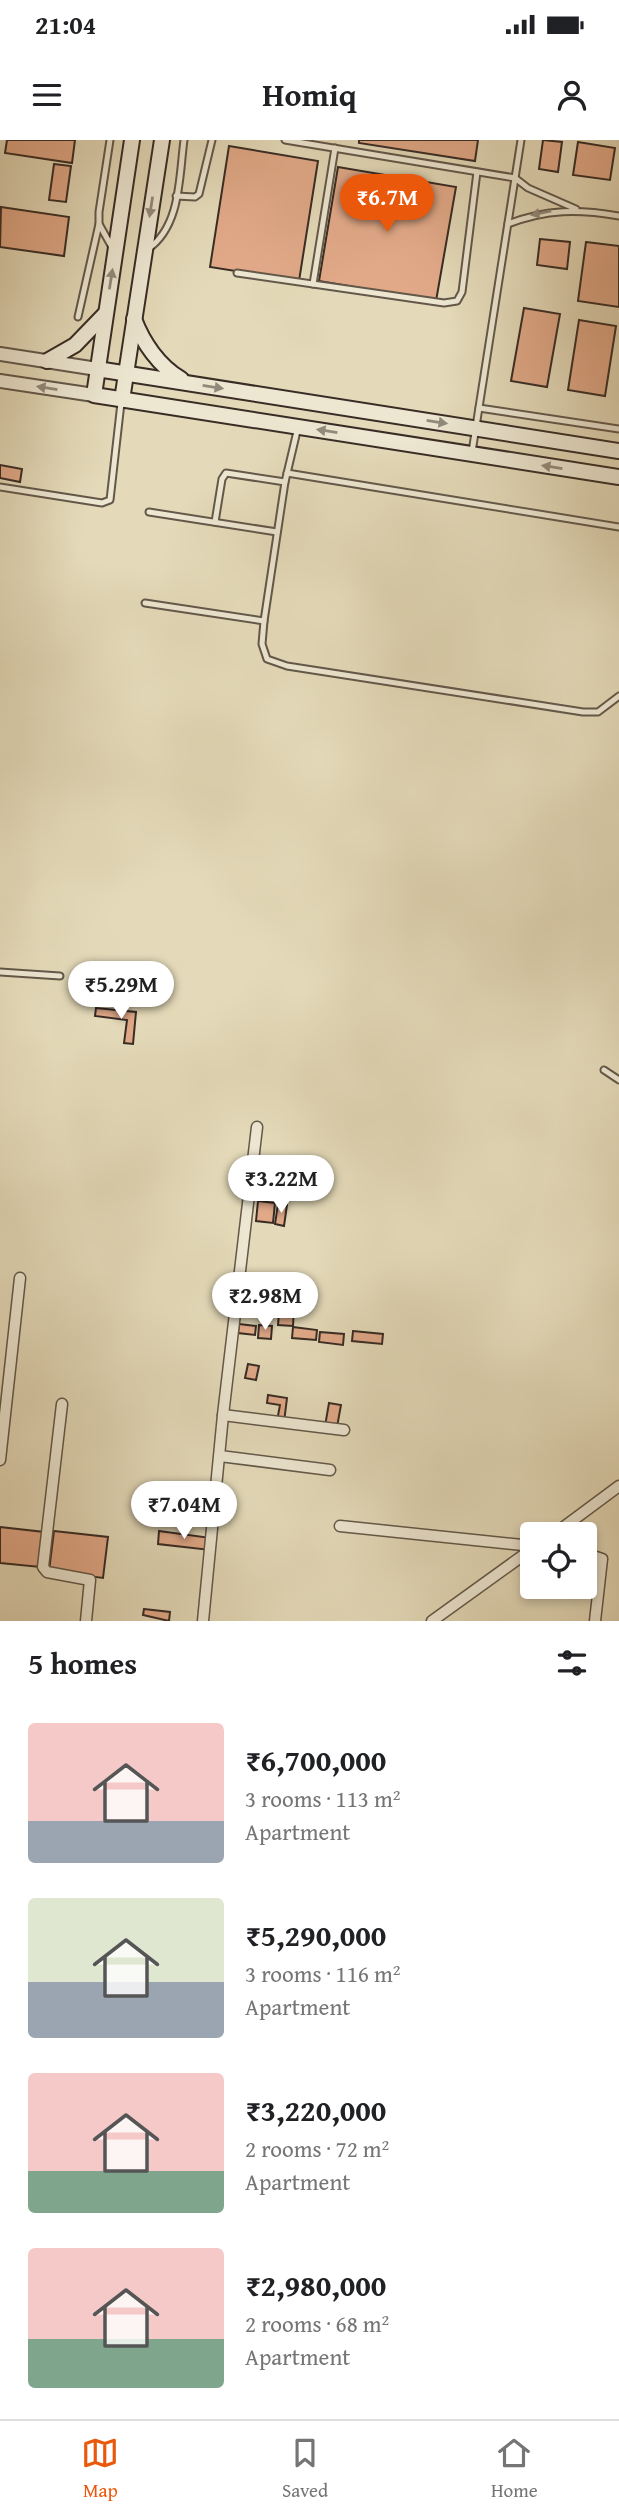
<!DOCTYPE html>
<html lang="en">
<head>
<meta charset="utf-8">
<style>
	body { margin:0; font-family:"Gentium Book Plus",serif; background:#f2f2f2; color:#202124; height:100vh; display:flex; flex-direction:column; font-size:26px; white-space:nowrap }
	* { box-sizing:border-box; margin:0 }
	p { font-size:23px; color:#757577 }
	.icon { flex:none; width:38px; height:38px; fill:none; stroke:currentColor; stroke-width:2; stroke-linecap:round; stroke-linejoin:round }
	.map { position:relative; height:1481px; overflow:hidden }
	.panel { display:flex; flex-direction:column; background:#fff; flex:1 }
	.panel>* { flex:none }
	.fabs { position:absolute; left:520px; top:1382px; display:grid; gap:14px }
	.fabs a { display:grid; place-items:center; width:77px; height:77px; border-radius:7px; background:#fff; box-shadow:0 4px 10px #0003; font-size:35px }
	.price { position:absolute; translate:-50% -60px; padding:0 16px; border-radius:24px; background:#fff; color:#222; font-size:23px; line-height:46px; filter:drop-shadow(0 2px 4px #0008) }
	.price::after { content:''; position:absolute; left:50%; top:42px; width:21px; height:16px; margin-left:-10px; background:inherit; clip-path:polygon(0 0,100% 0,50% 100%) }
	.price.current { background:#ea580c; color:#fff }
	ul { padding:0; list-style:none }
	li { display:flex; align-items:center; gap:21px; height:175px; padding:0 28px }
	li span { display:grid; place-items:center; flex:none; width:196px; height:140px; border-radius:7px; color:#555 }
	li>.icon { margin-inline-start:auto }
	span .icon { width:84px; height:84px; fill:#fffc; stroke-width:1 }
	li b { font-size:30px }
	h2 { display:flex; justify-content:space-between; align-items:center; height:84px; padding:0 28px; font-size:30px }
	.status { display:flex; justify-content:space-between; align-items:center; height:49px; padding:0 35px; background:#fff; direction:ltr }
	.status svg { height:19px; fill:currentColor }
	header { display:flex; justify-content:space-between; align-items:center; height:91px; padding:0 28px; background:#fff; font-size:32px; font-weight:700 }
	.tabs { display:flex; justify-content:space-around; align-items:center; height:98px; border-top:2px solid #e0e0e0; background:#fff; font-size:19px; color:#757577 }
	.tabs a { display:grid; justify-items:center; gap:4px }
	.tabs .current { color:#ea580c }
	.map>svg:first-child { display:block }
	.building { fill:#e1a988; stroke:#382c25; stroke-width:2 }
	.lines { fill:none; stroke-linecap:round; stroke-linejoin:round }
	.service-casing { stroke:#63584a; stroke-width:9 }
	.minor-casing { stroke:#63584a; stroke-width:13 }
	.tertiary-casing { stroke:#63584a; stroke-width:16 }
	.secondary-casing { stroke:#382c25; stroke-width:18 }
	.service { stroke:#ede7d2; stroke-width:5 }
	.minor { stroke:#ede7d2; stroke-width:10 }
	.tertiary { stroke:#ede7d2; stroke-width:12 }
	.secondary { stroke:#ede7d2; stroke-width:14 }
	.oneway { fill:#928a7c }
</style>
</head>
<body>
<div class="status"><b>21:04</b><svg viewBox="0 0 49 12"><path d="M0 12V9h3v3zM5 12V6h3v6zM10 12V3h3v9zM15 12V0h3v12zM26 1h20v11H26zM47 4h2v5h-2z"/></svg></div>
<header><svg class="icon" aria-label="menu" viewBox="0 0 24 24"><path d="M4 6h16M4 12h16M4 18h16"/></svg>Homiq<svg class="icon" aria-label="person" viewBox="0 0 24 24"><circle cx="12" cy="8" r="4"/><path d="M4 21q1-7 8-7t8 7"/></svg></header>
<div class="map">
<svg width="619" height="1481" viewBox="0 0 619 1481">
	<rect width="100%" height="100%" fill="#e4dab9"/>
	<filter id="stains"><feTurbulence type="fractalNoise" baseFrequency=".00286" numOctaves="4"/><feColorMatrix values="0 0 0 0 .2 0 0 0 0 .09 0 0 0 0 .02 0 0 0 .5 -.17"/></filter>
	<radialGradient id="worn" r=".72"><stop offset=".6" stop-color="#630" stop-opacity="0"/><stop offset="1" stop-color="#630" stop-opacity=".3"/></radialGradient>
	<g class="building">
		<path d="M7 0H75L72 23 5 13Z"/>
		<path d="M359 0H478L475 21 359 3Z"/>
		<path d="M543 0 562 2 558 32 539 29Z"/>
		<path d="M578 2 615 8 610 40 573 35Z"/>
		<path d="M229 6 318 21 299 141 210 127Z"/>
		<path d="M54 24 71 26 66 62 49 60Z"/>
		<path d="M338 27 456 47 436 161 319 141Z"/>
		<path d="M1 67 69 77 64 116 0 107Z"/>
		<path d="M540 99 570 102 567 129 537 125Z"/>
		<path d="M586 102 619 106V167L578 161Z"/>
		<path d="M524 168 560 174 547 247 511 241Z"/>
		<path d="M579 180 616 186 605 256 568 250Z"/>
		<path d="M0 325 22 329 20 342 0 338Z"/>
		<path d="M96 868 136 872 133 904 124 903 127 880 95 876Z"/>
		<path d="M258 1061 275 1063 273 1083 256 1081Z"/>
		<path d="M278 1064 287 1065 284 1086 275 1084Z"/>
		<path d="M281 1147 295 1148 293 1186 278 1185Z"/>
		<path d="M239 1184 256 1186 255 1195 238 1193Z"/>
		<path d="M259 1185 272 1186 271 1199 258 1198Z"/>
		<path d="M293 1187 317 1190 316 1200 292 1198Z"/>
		<path d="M353 1191 383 1194 382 1204 352 1201Z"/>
		<path d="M320 1192 344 1194 343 1205 319 1202Z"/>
		<path d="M248 1224 259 1226 256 1240 245 1238Z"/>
		<path d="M268 1255 287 1258 284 1282 277 1281 280 1265 267 1263Z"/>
		<path d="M329 1263 341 1265 337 1287 325 1286Z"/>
		<path d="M0 1387 44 1392 40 1427 0 1423Z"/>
		<path d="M54 1391 108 1397 103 1438 49 1431Z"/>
		<path d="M159 1391 211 1398 210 1410 158 1404Z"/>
		<path d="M144 1469 170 1472 169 1481 143 1475Z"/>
	</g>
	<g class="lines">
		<g class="service-casing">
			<g id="service">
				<path d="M110 0 99 72V84L113 109"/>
				<path d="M285 0 515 38 528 48 576 69"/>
				<path d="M176 56 195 57 199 54 212 0"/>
				<path d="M508 84C547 69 578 69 619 76"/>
				<path d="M148 109C181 86 179 37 184 0"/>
				<path d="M237 133 444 163 457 161 462 152 477 32"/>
				<path d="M313 144 335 8"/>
				<path d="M78 177 99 84"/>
				<path d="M479 268 619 289"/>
				<path d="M298 287 285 342 264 481 262 504 267 519 287 526 583 572H598L619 556"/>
				<path d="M472 312 521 0"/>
				<path d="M287 333 619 387"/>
				<path d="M0 347 102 363 110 360 121 263"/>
				<path d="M149 372 277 392"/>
				<path d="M215 382 222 339 226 333 285 342"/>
				<path d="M145 463 264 481"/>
				<path d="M0 832 60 836"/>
				<path d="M604 930 619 940"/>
			</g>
		</g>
		<g class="minor-casing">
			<g id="minor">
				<path d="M62 1264 43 1427 47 1432 90 1440 86 1481"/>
				<path d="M223 1275 344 1290"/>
				<path d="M220 1316 330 1330"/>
				<path d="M0 1320 20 1138"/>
				<path d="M340 1386 532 1406"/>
				<path d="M553 1395 619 1346"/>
				<path d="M584 1413 602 1419 595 1481"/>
				<path d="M203 1481 223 1275 257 987"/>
				<path d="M432 1481 532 1409"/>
			</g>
		</g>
		<g class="tertiary-casing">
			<g id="tertiary">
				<path d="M0 214 97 229"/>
				<path d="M0 241 94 255"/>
			</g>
		</g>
		<g class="secondary-casing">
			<g id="secondary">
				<path d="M132 0 94 255 619 337"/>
				<path d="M134 179C143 203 159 226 181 239"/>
				<path d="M47 221 75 205 105 174"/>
				<path d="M97 229 619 311"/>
				<path d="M122 260 162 0"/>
			</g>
		</g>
		<use href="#service" class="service"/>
		<use href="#minor" class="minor"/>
		<use href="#tertiary" class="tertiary"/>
		<use href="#secondary" class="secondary"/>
	</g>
	<defs><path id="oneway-solid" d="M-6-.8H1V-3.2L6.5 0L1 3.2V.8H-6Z" transform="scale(1.75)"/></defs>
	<g class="oneway">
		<use href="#oneway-solid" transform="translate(151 67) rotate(99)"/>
		<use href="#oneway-solid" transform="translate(541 73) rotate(168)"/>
		<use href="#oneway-solid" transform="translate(111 139) rotate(-81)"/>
		<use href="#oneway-solid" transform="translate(213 247) rotate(9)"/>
		<use href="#oneway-solid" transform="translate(47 248) rotate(-171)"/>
		<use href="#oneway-solid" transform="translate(437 282) rotate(9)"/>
		<use href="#oneway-solid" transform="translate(327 291) rotate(-171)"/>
		<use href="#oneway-solid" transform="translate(552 327) rotate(-171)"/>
	</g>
	<rect width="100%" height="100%" filter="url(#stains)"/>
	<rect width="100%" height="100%" fill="url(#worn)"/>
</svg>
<div class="fabs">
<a><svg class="icon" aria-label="locate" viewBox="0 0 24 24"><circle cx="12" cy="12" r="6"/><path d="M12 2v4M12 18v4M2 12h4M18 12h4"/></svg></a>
</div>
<b class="price current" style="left:387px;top:94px">₹6.7M</b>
<b class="price" style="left:121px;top:881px">₹5.29M</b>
<b class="price" style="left:281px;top:1075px">₹3.22M</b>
<b class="price" style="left:265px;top:1192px">₹2.98M</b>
<b class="price" style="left:184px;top:1401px">₹7.04M</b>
</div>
<section class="panel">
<h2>5 homes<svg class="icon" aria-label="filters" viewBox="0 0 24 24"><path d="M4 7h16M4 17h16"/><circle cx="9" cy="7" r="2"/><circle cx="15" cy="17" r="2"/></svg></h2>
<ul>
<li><span style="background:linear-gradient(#f6c9c9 70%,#9aa5b1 0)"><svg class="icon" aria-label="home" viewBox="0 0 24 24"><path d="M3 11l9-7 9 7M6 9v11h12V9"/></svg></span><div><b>₹6,700,000</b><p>3 rooms · 113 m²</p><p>Apartment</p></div></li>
<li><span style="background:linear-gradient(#dfe7d0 60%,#9aa5b1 0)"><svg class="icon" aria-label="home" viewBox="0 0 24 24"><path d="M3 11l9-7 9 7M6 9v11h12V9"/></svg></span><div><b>₹5,290,000</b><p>3 rooms · 116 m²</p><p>Apartment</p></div></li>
<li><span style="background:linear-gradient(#f6c9c9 70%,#7fa58c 0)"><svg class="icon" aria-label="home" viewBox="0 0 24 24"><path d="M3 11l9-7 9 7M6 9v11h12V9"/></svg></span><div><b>₹3,220,000</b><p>2 rooms · 72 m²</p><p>Apartment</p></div></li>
<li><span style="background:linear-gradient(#f6c9c9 65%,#7fa58c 0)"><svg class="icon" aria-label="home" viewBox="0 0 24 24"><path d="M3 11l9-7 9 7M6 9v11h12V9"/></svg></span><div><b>₹2,980,000</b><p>2 rooms · 68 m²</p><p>Apartment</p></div></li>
</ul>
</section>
<nav class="tabs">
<a class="current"><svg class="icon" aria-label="map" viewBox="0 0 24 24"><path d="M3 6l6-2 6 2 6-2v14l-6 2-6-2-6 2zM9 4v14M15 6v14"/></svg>Map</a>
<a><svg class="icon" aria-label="saved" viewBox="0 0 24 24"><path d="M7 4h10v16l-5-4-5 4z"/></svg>Saved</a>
<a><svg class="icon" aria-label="home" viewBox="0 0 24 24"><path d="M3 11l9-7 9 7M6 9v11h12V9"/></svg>Home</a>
</nav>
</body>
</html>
